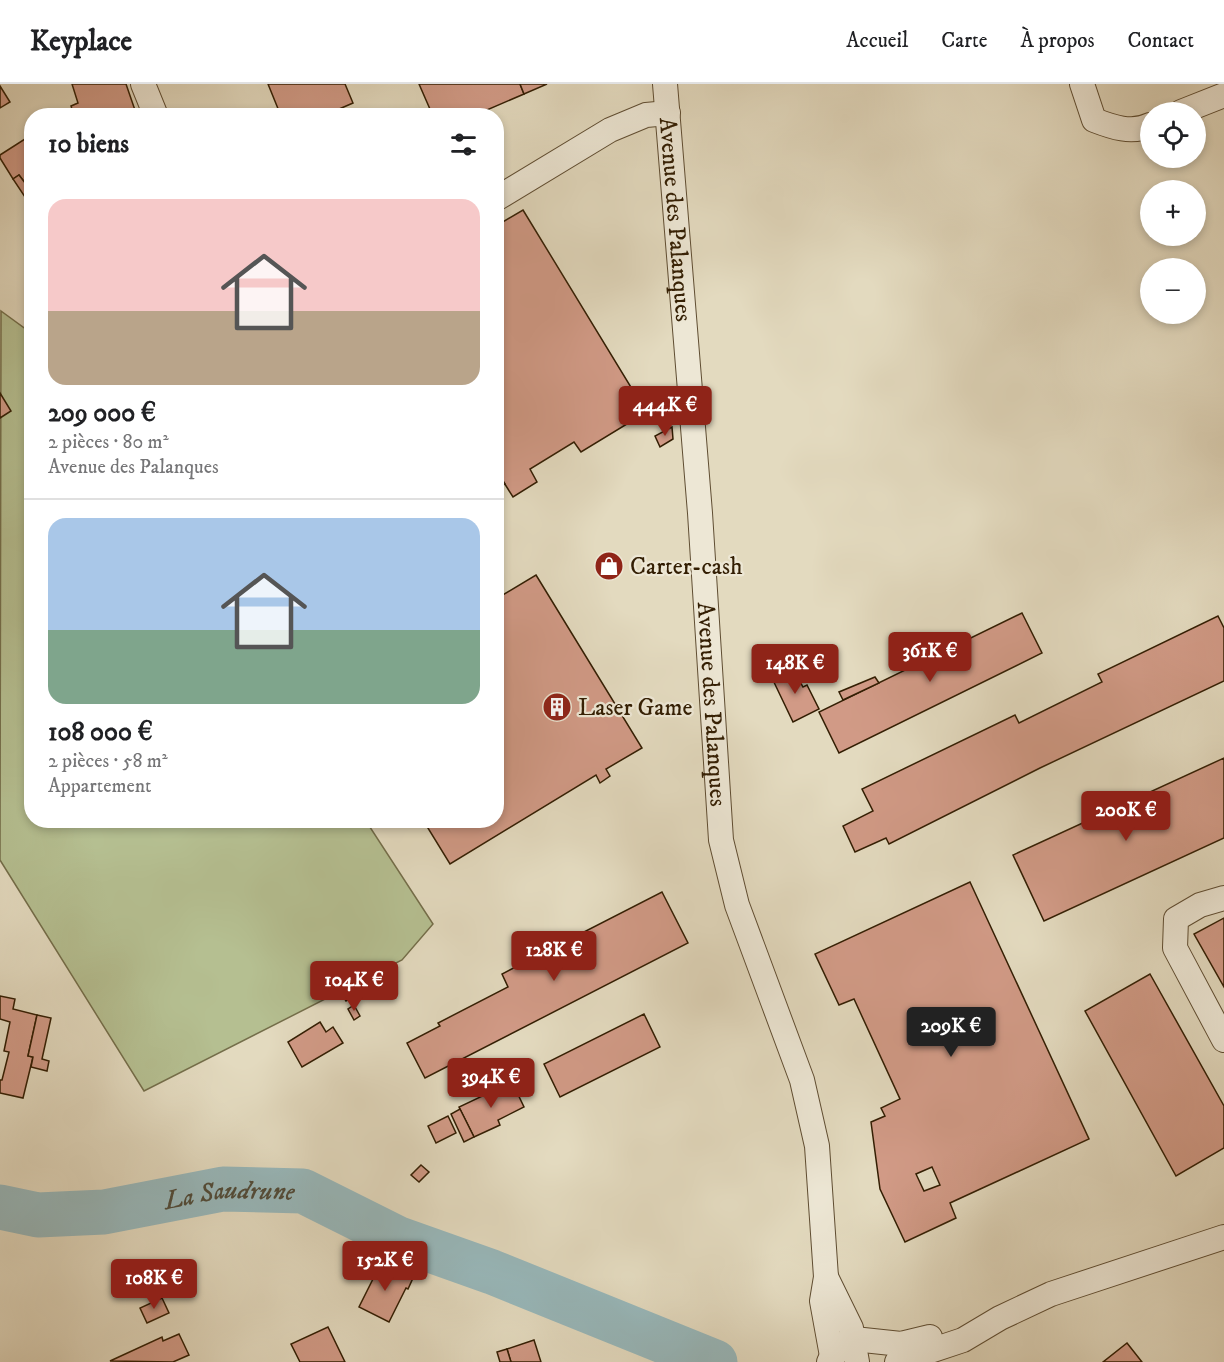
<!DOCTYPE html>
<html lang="fr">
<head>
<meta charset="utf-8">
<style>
	body { margin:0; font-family:"IM FELL DW Pica",serif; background:#f6f6f6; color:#202124; height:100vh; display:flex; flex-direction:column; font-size:22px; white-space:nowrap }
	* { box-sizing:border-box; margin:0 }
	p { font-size:20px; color:#757577 }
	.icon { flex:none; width:33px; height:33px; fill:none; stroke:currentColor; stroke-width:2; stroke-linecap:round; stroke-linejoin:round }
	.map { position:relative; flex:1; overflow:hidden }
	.sheet { position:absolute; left:24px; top:24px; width:480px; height:720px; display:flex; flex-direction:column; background:#fff; border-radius:24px; box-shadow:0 3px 9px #0003 }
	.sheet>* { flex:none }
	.tools { position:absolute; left:1140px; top:18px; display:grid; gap:12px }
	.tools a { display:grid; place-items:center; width:66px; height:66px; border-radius:50%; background:#fff; box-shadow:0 3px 9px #0003; font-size:30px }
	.price { position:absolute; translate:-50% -51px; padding:0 14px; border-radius:6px; background:#8f2418; color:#fff; font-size:20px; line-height:39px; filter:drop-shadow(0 2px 3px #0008) }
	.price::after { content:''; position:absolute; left:50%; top:36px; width:18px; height:14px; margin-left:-9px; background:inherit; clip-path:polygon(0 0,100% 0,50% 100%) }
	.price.current { background:#222; color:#fff }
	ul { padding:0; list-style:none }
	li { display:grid; align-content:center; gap:12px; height:318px; padding:0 24px }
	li+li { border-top:2px solid #e0e0e0 }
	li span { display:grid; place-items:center; height:186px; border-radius:18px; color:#555 }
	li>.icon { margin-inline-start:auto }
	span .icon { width:108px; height:108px; fill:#fffc; stroke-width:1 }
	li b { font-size:26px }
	h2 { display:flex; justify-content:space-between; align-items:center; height:72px; padding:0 24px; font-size:26px }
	header { display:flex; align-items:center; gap:36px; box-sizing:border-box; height:84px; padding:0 30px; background:#fff; border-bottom:2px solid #e0e0e0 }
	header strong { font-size:28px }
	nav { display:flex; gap:33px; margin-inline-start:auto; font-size:21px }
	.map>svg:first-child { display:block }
	.green { fill:#b5bf91; stroke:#746e4a; stroke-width:1.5 }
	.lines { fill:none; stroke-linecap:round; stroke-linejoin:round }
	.river { stroke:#98b8bb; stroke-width:45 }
	.building { fill:#d19a86; stroke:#331e03; stroke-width:1.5; fill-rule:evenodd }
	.minor-casing { stroke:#5f4d32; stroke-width:26 }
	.minor { stroke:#ede7d5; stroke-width:24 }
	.labels { text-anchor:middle; stroke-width:4.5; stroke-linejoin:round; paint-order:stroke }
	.street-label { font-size:24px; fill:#331e03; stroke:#ede7d5 }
	.poi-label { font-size:24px; fill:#331e03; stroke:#ede7d5; text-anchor:start }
	.water-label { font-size:26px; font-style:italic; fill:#514c3a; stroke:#ede7d5 }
</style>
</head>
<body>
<header>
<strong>Keyplace</strong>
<nav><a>Accueil</a><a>Carte</a><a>À propos</a><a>Contact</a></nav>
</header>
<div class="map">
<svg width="1224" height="1278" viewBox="0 0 1224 1278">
	<rect width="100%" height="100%" fill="#e3dabf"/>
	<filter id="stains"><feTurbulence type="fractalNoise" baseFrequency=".00333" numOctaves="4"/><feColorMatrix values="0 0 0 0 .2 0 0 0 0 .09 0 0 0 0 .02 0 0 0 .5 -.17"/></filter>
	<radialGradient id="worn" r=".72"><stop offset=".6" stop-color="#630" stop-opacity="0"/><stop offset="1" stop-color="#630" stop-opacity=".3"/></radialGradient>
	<path class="green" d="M1 227 31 249 32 736 366 737 433 840 402 876 144 1007 0 776Z"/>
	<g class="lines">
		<path class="river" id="s1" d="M0 1123 38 1131 104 1128 223 1105 303 1107 399 1155 492 1188 715 1278"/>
	</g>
	<g class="building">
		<path d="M72 0H126L137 32H74L71 22 78 19Z"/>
		<path d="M268 0H345L353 19 323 32H281Z"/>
		<path d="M419 0H520L524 10 473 32H433Z"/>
		<path d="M520 0H547L524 10Z"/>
		<path d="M0 2 10 18 0 24Z"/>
		<path d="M28 53 32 59V108L19 91 13 95 0 74V71Z"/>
		<path d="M19 91 32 108 25 113 13 95Z"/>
		<path d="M523 126 640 318 621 330 627 340 581 368 574 358 530 385 537 398 513 413 496 386V142Z"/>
		<path d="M0 309 11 327 0 334Z"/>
		<path d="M672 343 673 355 660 363 655 352Z"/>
		<path d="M496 386 505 400 496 405Z"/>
		<path d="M536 491 642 664 606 685 610 692 600 699 596 691 450 780 423 736H496V515Z"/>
		<path d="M1022 529 1042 569 839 669 819 628Z"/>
		<path d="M1218 532 1224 544V597L1040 684 889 760 886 754 855 768 843 742 873 727 862 705 1015 631 1019 639 1102 598 1098 590Z"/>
		<path d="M792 583 803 603 807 601 819 625 793 638 771 592Z"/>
		<path d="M875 593 879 599 843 616 839 608Z"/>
		<path d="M1224 674V754L1044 837 1013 771Z"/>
		<path d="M970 798 1089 1055 950 1119 956 1134 905 1158 880 1105 871 1038 885 1032 881 1024 900 1015 854 915 839 921 815 870ZM932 1083 940 1101 924 1107 916 1090Z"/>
		<path d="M662 808 688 859 425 994 407 959 440 942 438 939 508 903 502 890Z"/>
		<path d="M1224 834V903L1194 850Z"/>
		<path d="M369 881 374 892 364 898 367 904 346 917 337 903Z"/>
		<path d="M1150 890 1224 1022V1064L1176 1092 1085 927Z"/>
		<path d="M0 912 15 915 13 925 37 931 28 972 33 973 23 1014 0 1009V996H2L9 968 4 967 10 938 0 935Z"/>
		<path d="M354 921 360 932 354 936 348 925Z"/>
		<path d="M644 930 660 963 560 1013 544 980Z"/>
		<path d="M37 931 51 934 42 975 49 977 47 987 31 983 33 973 28 972Z"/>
		<path d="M320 938 326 948 333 943 343 959 302 983 288 958Z"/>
		<path d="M512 998 524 1023 498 1036 500 1041 474 1053 459 1023Z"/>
		<path d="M460 1025 474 1053 464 1058 451 1030Z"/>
		<path d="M448 1032 456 1049 436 1059 428 1042Z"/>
		<path d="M421 1081 429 1088 419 1098 411 1091Z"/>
		<path d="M381 1179 413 1194 408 1205 406 1204 389 1238 359 1223Z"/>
		<path d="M162 1214 169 1229 147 1239 140 1224Z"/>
		<path d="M328 1243 345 1278H300L291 1260Z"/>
		<path d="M179 1250 189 1271 173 1278 110 1277 162 1253 163 1257Z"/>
		<path d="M534 1256 541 1278H511L507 1265Z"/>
		<path d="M1127 1259 1142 1278H1103Z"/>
		<path d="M507 1265 511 1278H500L497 1268Z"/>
	</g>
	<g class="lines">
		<g class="minor-casing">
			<g id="minor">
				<path d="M143 0 156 32"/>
				<path id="s2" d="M665 0 700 429 721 756 737 821 802 996 817 1062 826 1193 822 1217 832 1272"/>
				<path d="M1082 0 1094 36C1112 43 1132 50 1150 41"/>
				<path d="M1181 28 1224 11"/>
				<path d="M496 115 610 46 646 31 668 29"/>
				<path d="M1224 814 1200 821 1176 835 1175 864 1224 956"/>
				<path d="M826 1193 851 1244 857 1278"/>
				<path d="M829 1278 832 1272 854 1255 901 1260 930 1253"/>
				<path d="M897 1278 963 1256 1000 1234 1051 1210 1224 1153"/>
			</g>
		</g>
		<use href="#minor" class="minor"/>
	</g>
	<defs>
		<g id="shop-disc" transform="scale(1.5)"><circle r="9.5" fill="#8f2418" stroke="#ede7d5"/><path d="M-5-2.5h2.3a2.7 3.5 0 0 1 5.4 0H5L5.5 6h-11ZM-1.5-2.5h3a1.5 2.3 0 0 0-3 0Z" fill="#fff"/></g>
		<g id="building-disc" transform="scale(1.5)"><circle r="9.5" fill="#8f2418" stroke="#ede7d5"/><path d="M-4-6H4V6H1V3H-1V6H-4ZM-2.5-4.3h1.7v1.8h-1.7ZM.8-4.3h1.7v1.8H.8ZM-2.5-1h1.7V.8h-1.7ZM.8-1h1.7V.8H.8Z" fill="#fff"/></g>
	</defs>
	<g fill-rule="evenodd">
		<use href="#shop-disc" x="609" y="482"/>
		<use href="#building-disc" x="557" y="623"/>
	</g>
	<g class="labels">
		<g class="street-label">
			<text dy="8" stroke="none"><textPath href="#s2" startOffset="136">Avenue des Palanques</textPath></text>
			<text dy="8" stroke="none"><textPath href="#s2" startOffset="622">Avenue des Palanques</textPath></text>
		</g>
		<g class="poi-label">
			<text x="630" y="490">Carter-cash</text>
			<text x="578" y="631">Laser Game</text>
		</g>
		<g class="water-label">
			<text dy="9" stroke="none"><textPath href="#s1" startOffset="232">La Saudrune</textPath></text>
		</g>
	</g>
	<rect width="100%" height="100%" filter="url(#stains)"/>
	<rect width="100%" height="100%" fill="url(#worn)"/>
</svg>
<div class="tools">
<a><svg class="icon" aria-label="locate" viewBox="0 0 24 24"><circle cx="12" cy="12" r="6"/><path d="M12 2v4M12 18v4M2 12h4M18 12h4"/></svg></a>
<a>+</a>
<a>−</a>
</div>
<b class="price" style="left:665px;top:353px">444K €</b>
<b class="price" style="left:930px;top:599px">361K €</b>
<b class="price" style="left:795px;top:611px">148K €</b>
<b class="price" style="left:1126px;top:758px">200K €</b>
<b class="price" style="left:554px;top:898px">128K €</b>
<b class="price" style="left:354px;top:928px">104K €</b>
<b class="price current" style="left:951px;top:974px">209K €</b>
<b class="price" style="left:491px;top:1025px">394K €</b>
<b class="price" style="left:385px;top:1208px">152K €</b>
<b class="price" style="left:154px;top:1226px">108K €</b>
<section class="sheet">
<h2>10 biens<svg class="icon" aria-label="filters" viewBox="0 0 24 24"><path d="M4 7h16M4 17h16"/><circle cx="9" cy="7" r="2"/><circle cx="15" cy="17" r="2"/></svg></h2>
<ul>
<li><span style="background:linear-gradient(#f6c9c9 60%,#b9a48a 0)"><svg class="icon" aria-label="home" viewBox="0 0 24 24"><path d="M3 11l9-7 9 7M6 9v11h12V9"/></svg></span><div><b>209 000 €</b><p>2 pièces · 80 m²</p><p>Avenue des Palanques</p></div></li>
<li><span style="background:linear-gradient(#a9c7e8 60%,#7fa58c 0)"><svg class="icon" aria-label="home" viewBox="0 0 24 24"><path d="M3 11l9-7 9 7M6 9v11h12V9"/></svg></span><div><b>108 000 €</b><p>2 pièces · 58 m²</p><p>Appartement</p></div></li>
</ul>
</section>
</div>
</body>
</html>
